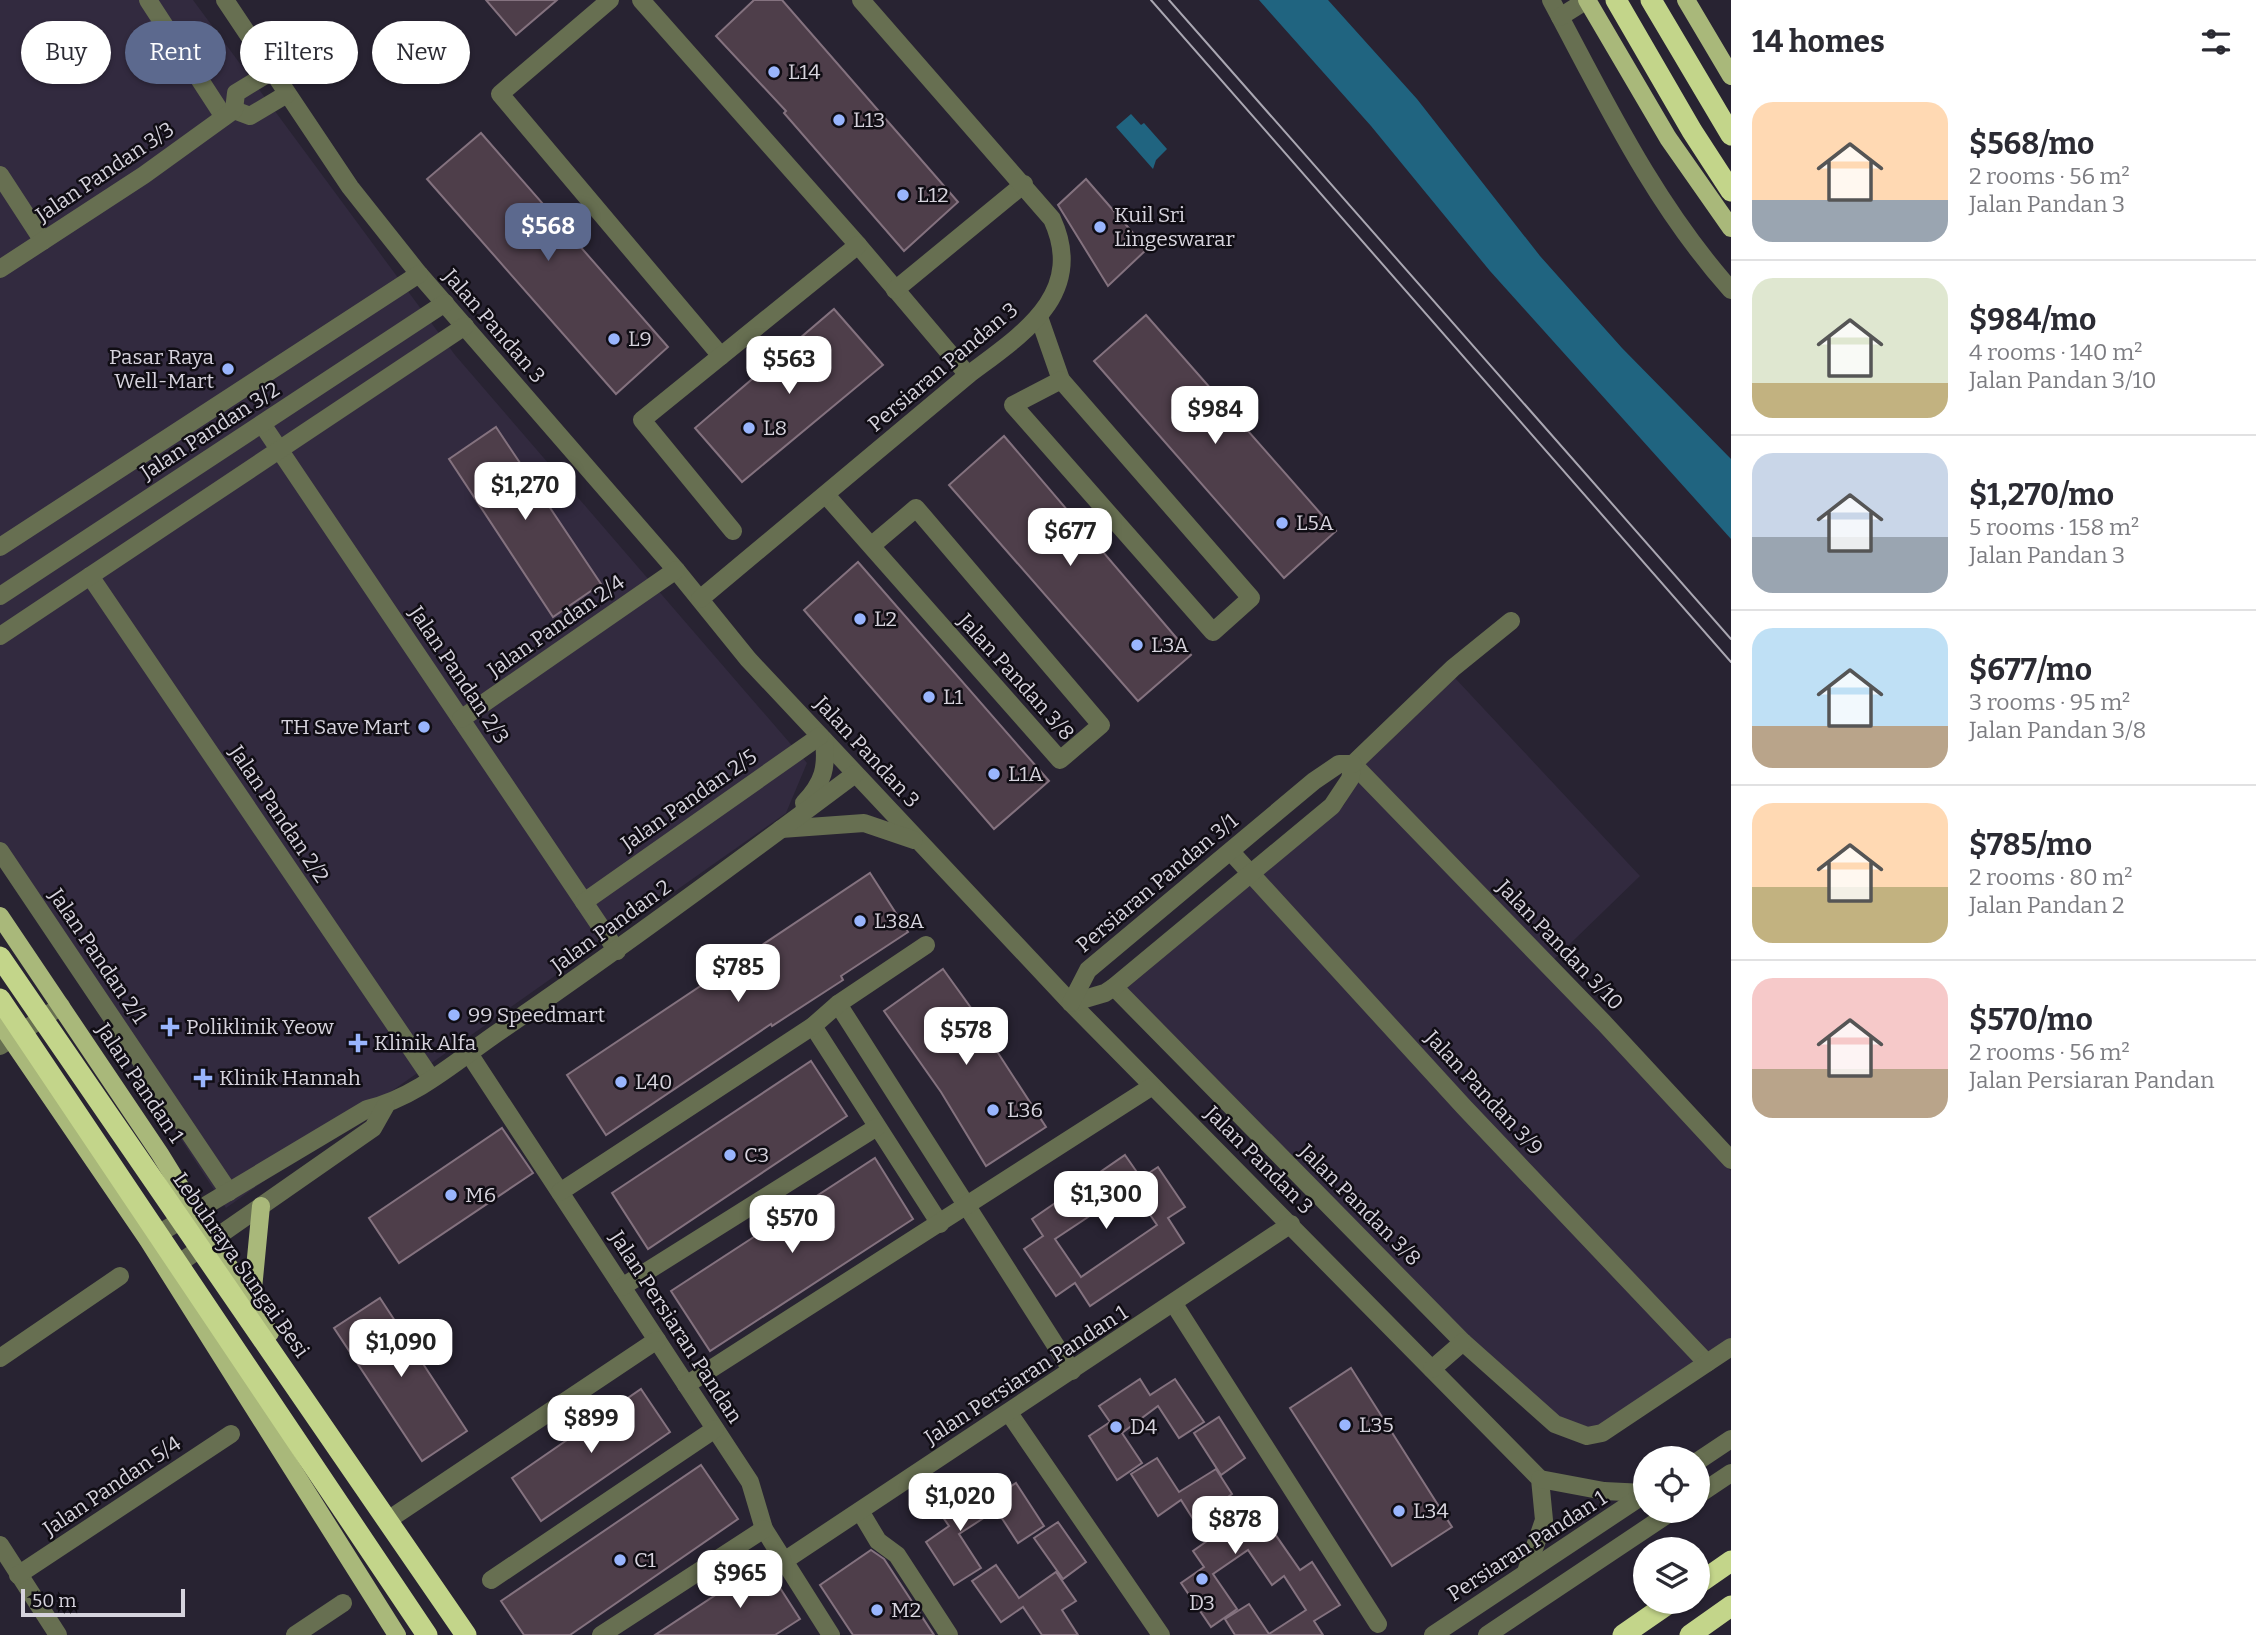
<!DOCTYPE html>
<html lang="en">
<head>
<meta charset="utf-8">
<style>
	body { margin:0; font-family:Bitter,serif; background:#f7f7f7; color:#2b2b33; height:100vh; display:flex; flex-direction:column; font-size:26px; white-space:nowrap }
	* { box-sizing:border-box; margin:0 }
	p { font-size:23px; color:#7c7c81 }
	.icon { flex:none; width:38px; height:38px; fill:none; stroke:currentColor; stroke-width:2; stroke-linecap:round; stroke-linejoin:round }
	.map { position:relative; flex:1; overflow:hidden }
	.panel { display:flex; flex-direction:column; background:#fff; width:525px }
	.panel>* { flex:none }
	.top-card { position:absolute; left:21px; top:21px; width:665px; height:63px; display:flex; gap:14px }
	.controls { position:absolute; left:1633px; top:1446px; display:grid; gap:14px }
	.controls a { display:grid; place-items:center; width:77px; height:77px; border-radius:50%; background:#fff; box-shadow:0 2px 5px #0004; font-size:35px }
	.scale { position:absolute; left:21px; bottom:18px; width:164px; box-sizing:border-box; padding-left:7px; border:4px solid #d6d3dd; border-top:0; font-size:19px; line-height:24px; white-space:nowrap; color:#d6d3dd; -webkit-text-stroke:5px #100d14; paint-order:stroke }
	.price { position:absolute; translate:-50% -60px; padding:0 16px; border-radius:14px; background:#fff; color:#222; font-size:23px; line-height:46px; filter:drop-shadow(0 2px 4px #0008) }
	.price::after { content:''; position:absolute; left:50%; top:42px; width:21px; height:16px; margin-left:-10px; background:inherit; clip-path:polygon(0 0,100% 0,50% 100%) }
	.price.selected { background:#5c698e; color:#fff }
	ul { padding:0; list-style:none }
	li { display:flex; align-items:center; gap:21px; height:175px; padding:0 21px }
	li+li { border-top:2px solid #e1e1e2 }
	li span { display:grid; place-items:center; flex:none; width:196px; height:140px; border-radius:21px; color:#555 }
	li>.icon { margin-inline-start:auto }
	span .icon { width:84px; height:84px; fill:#fffc; stroke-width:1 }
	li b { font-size:30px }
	h2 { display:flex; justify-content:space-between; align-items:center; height:84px; padding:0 21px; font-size:30px }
	.tag { padding:0 24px; border-radius:32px; background:#fff; box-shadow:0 2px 5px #0004; font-size:24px; line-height:63px }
	.tag.selected { background:#5c698e; color:#fff }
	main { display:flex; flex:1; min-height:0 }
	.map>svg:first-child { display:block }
	.built { fill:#322a3f }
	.water { fill:#206480 }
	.building { fill:#4e3e4a; stroke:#84727f; stroke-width:2; fill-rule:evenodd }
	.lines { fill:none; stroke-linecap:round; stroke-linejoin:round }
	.minor { stroke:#676f51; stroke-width:18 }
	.major { stroke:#a9b87a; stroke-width:18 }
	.highway { stroke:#c3d58a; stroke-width:21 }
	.tram { stroke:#aaa7b2; stroke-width:2 }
	.highway-bridge { stroke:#c3d58a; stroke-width:21 }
	.poi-dot { fill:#99b5fd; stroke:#100d14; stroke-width:2.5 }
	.labels { text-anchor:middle; stroke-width:5; stroke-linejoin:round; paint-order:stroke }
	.poi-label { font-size:21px; fill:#d6d3dd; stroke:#100d14; text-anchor:start }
	.street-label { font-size:21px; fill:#d6d3dd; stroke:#100d14 }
</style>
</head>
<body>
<main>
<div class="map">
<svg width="1731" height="1635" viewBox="0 0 1731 1635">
	<rect width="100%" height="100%" fill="#282332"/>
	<g class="built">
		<path d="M0 0H193L455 355 807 763 786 813 226 1208 0 863Z"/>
		<path d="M1455 678 1640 876 1543 970 1731 1171V1338L1597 1427 1587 1428 1558 1416 1464 1334 1126 989 1344 805 1366 763Z"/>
	</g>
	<g class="water">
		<path d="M1259 0H1328L1417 99 1540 256 1622 348 1731 459V539L1490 271 1371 126Z"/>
		<path d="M1131 114 1141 125 1144 123 1167 149 1156 160 1153 169 1116 127Z"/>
	</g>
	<g class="building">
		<path d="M486 0H557L516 35Z"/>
		<path d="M754 0H782L958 202 904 251 784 113 786 111 716 36Z"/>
		<path d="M481 133 668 347 616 394 427 179Z"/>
		<path d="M1086 179 1147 249 1108 286 1058 205Z"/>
		<path d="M834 309 883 365 742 482 695 428Z"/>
		<path d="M1146 315 1336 531 1284 578 1094 361Z"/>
		<path d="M496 427 601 584 553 617 449 459Z"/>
		<path d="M1004 436 1191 655 1138 701 949 485Z"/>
		<path d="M858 562 1049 781 994 829 804 610Z"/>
		<path d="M870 873 908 932 841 976 843 980 772 1026 771 1024 606 1135 567 1075Z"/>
		<path d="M943 969 992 1037 989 1039 1046 1127 986 1166 941 1092 884 1011Z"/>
		<path d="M811 1061 847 1116 648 1249 612 1193Z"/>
		<path d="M502 1128 533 1173 399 1263 369 1218Z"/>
		<path d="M1125 1155 1141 1178 1158 1167 1185 1207 1168 1218 1184 1243 1090 1306 1075 1283 1056 1296 1024 1249 1043 1236 1032 1219ZM1132 1188 1157 1225 1081 1277 1055 1239Z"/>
		<path d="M875 1158 913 1219 710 1351 671 1291Z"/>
		<path d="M380 1298 467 1431 422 1461 334 1328Z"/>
		<path d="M1351 1368 1452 1527 1392 1566 1290 1408Z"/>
		<path d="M1140 1379 1150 1395 1175 1379 1204 1422 1179 1438 1158 1406 1122 1433 1142 1463 1117 1480 1089 1436 1110 1422 1099 1406Z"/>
		<path d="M641 1389 670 1432 541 1521 512 1478Z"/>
		<path d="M1219 1417 1245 1458 1221 1475 1194 1433Z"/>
		<path d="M1157 1458 1179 1492 1216 1469 1232 1494 1221 1502 1246 1539 1268 1524 1300 1570 1312 1562 1340 1605 1314 1621 1323 1635H1235L1225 1619 1249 1604 1269 1634 1306 1610 1284 1576 1272 1585 1248 1550 1213 1574 1237 1609 1211 1627 1181 1583 1204 1567 1193 1551 1207 1541 1181 1500 1158 1516 1131 1474Z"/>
		<path d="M701 1465 738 1519 570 1635H524L501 1601Z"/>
		<path d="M1016 1483 1044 1526 1018 1543 990 1500Z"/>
		<path d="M979 1484 996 1510 959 1534 981 1568 954 1585 926 1542 949 1526 938 1510Z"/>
		<path d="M1058 1522 1086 1562 1063 1579 1034 1538Z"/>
		<path d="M871 1550 884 1559 934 1635H853L820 1585Z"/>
		<path d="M764 1563 800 1619 775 1635H655Z"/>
		<path d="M996 1565 1019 1598 1056 1572 1076 1601 1062 1610 1078 1635H1042L1023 1607 1001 1622 972 1581Z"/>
	</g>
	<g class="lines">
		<g class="minor">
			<path d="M148 0 224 117"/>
			<path d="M225 0 350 187 419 274 676 570 748 659 1071 1003 1540 1479 1544 1520 1526 1572"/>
			<path d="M610 0 500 94 721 356"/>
			<path d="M641 0 858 245 968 375"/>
			<path d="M1551 0C1605 101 1654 204 1731 290"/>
			<path d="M1560 17 1587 0"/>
			<path d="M234 110 250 116 287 94"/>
			<path d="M0 175 43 241"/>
			<path d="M0 269 144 175 234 110 236 93 272 71"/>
			<path d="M895 290 1024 184"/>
			<path d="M1039 317 1061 380"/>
			<path d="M1061 380 1251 598 1213 632 1013 405Z"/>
			<path d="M262 424 617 951"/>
			<path d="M826 495 1060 760 1101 725 916 508 871 546"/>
			<path d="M733 531 642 420 858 245"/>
			<path d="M0 547 419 274"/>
			<path d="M90 576 431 1078"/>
			<path d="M0 596 445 303"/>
			<path d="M700 599 968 375C1021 335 1087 295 1052 219L861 0"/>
			<path d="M0 636 465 326"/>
			<path d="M461 719 676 570"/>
			<path d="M1353 764 1604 1023 1731 1160"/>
			<path d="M804 803C824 782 827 767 824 740"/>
			<path d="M781 829 864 823 914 840"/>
			<path d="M0 851 229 1192"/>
			<path d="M1231 852 1464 1107 1707 1363"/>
			<path d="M584 902 820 736"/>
			<path d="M1114 987 1463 1342 1555 1424 1587 1436 1602 1433 1731 1347"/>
			<path d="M1071 1003 1105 993 1114 987 1332 806 1350 779 1353 764 1453 668 1511 621"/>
			<path d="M1071 1003 1088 970 1314 781 1339 764H1353"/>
			<path d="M838 1004 1072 1371"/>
			<path d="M813 1026 940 1224"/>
			<path d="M0 1046 61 1006"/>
			<path d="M468 1052 750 1482 764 1529 831 1635"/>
			<path d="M560 1192 813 1026 838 1004 926 945"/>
			<path d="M148 1240 367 1109C417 1098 461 1057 503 1029 623 947 739 861 855 774"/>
			<path d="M168 1271 373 1128 386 1105"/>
			<path d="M622 1287 877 1127"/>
			<path d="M1174 1304 1378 1624"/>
			<path d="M0 1358 120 1276"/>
			<path d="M1432 1369 1463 1342"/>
			<path d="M686 1385 1151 1087"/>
			<path d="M1009 1413 1161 1635"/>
			<path d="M1698 1461 1731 1439"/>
			<path d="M1540 1479 1604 1491 1645 1493"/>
			<path d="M1698 1495 1731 1473"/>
			<path d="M860 1511 878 1541 897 1555 949 1635"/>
			<path d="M388 1520 657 1340"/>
			<path d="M0 1545 58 1635"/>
			<path d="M784 1561 1291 1224"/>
			<path d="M18 1575 231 1434"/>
			<path d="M491 1580 715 1429"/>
			<path d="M295 1635 343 1603"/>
			<path d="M601 1635 764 1529"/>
			<path d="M1433 1635 1645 1494"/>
			<path d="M1487 1635 1674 1510"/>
		</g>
		<g class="major">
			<path d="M1587 0 1668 138 1731 228"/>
			<path d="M1686 0 1731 76"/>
			<path d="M0 916 160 1154 270 1333"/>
			<path d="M0 1023 148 1240 397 1635"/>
			<path d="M257 1303 253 1289 261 1206"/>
		</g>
		<g class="highway">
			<path d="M1616 0 1692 131 1731 191"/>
			<path d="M1651 0 1731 135"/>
			<path d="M1698 1584 1731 1561"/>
			<path d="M1623 1635 1672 1601"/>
			<path d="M1690 1635 1731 1606"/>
		</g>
		<g class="tram">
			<path d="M1151 0 1731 662"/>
			<path d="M1169 0 1731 639"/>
		</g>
		<g class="highway-bridge">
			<path d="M0 957 466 1635"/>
			<path d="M0 999 427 1635"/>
		</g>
	</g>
	<g class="poi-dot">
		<circle cx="774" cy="72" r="7"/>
		<circle cx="839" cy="120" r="7"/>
		<circle cx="903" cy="195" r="7"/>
		<circle cx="1100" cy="227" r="7"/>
		<circle cx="614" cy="339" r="7"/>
		<circle cx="228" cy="369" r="7"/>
		<circle cx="749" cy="428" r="7"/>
		<circle cx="1282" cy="523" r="7"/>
		<circle cx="860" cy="619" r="7"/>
		<circle cx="1137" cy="645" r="7"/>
		<circle cx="929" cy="697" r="7"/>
		<circle cx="424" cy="727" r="7"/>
		<circle cx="994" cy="774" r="7"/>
		<circle cx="860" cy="921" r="7"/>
		<circle cx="454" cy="1015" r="7"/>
		<path d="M166.5 1016.5h7v7h7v7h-7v7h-7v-7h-7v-7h7z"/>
		<path d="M354.5 1032.5h7v7h7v7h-7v7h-7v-7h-7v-7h7z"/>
		<path d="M199.5 1067.5h7v7h7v7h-7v7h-7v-7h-7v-7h7z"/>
		<circle cx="621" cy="1082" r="7"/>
		<circle cx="993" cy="1110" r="7"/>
		<circle cx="730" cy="1155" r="7"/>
		<circle cx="451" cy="1195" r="7"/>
		<circle cx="1345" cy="1425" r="7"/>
		<circle cx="1116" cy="1427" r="7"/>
		<circle cx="1399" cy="1511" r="7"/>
		<circle cx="620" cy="1560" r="7"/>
		<circle cx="1202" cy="1579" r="7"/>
		<circle cx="877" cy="1610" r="7"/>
	</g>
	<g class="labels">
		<g class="poi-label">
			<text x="788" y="79">L14</text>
			<text x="853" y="127">L13</text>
			<text x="917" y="202">L12</text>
			<text x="1114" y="222">Kuil Sri<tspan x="1114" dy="24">Lingeswarar</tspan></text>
			<text x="628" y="346">L9</text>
			<text x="214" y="364" text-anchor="end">Pasar Raya<tspan x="214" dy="24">Well-Mart</tspan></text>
			<text x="763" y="435">L8</text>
			<text x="1296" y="530">L5A</text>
			<text x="874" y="626">L2</text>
			<text x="1151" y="652">L3A</text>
			<text x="943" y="704">L1</text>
			<text x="410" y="734" text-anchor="end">TH Save Mart</text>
			<text x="1008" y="781">L1A</text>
			<text x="874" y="928">L38A</text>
			<text x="468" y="1022">99 Speedmart</text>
			<text x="186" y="1034">Poliklinik Yeow</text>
			<text x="374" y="1050">Klinik Alfa</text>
			<text x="219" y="1085">Klinik Hannah</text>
			<text x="635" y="1089">L40</text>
			<text x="1007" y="1117">L36</text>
			<text x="744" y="1162">C3</text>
			<text x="465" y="1202">M6</text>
			<text x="1359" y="1432">L35</text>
			<text x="1130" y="1434">D4</text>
			<text x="1413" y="1518">L34</text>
			<text x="634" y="1567">C1</text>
			<text x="1202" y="1610" text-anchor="middle">D3</text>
			<text x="891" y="1617">M2</text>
		</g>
		<g class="street-label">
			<text transform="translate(105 172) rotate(-34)" y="7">Jalan Pandan 3/3</text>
			<text transform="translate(494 326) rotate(49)" y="7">Jalan Pandan 3</text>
			<text transform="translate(943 367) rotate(-40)" y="7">Persiaran Pandan 3</text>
			<text transform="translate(210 431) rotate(-33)" y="7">Jalan Pandan 3/2</text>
			<text transform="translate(556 626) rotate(-35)" y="7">Jalan Pandan 2/4</text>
			<text transform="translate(459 675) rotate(56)" y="7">Jalan Pandan 2/3</text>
			<text transform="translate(1016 677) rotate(48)" y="7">Jalan Pandan 3/8</text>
			<text transform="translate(867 752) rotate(47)" y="7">Jalan Pandan 3</text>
			<text transform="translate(689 800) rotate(-35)" y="7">Jalan Pandan 2/5</text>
			<text transform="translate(279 814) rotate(56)" y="7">Jalan Pandan 2/2</text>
			<text transform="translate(1157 883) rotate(-40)" y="7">Persiaran Pandan 3/1</text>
			<text transform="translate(611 926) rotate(-36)" y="7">Jalan Pandan 2</text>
			<text transform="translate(1560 945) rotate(46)" y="7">Jalan Pandan 3/10</text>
			<text transform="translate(98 956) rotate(56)" y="7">Jalan Pandan 2/1</text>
			<text transform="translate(140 1083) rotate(56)" y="7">Jalan Pandan 1</text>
			<text transform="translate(1484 1093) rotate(47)" y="7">Jalan Pandan 3/9</text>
			<text transform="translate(1259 1160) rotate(45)" y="7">Jalan Pandan 3</text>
			<text transform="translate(1360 1205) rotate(45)" y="7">Jalan Pandan 3/8</text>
			<text transform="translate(241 1265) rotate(55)" y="7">Lebuhraya Sungai Besi</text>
			<text transform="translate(676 1327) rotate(57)" y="7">Jalan Persiaran Pandan</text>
			<text transform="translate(1026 1375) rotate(-33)" y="7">Jalan Persiaran Pandan 1</text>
			<text transform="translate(112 1486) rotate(-34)" y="7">Jalan Pandan 5/4</text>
			<text transform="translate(1527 1546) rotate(-33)" y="7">Persiaran Pandan 1</text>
		</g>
	</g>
</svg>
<div class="controls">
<a><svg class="icon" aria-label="locate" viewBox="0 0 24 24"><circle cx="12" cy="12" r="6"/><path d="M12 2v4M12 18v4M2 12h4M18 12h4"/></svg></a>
<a><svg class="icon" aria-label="layers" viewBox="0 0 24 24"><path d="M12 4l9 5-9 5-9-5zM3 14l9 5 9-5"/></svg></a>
</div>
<div class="scale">50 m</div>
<b class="price selected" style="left:548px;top:263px">$568</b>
<b class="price" style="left:789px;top:396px">$563</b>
<b class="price" style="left:1215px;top:446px">$984</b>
<b class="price" style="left:525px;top:522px">$1,270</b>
<b class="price" style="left:1070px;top:568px">$677</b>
<b class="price" style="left:738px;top:1004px">$785</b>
<b class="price" style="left:966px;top:1067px">$578</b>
<b class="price" style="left:1106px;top:1231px">$1,300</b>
<b class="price" style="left:792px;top:1255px">$570</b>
<b class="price" style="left:401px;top:1379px">$1,090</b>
<b class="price" style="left:591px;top:1455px">$899</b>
<b class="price" style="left:960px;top:1533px">$1,020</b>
<b class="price" style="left:1235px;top:1556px">$878</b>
<b class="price" style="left:740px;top:1610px">$965</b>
<div class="top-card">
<a class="tag">Buy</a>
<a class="tag selected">Rent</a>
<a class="tag">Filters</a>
<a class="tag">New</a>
</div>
</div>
<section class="panel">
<h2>14 homes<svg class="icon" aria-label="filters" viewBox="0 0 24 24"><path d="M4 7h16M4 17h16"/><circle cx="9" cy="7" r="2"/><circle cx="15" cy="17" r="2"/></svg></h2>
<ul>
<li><span style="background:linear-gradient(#ffd9b3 70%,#9aa5b1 0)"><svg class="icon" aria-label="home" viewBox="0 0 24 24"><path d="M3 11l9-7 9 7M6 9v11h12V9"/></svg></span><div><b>$568/mo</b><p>2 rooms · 56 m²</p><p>Jalan Pandan 3</p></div></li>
<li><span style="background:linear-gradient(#dfe7d0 75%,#c2b280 0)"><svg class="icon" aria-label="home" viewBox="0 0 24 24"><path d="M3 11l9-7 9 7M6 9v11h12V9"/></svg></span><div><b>$984/mo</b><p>4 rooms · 140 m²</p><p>Jalan Pandan 3/10</p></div></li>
<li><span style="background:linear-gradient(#c9d6e8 60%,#9aa5b1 0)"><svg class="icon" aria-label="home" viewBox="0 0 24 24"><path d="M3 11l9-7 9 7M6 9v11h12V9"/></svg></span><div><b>$1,270/mo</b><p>5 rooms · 158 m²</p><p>Jalan Pandan 3</p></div></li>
<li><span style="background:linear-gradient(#bfe0f5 70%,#b9a48a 0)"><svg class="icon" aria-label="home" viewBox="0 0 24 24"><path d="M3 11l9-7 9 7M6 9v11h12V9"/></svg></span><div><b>$677/mo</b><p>3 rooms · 95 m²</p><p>Jalan Pandan 3/8</p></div></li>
<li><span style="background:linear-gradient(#ffd9b3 60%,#c2b280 0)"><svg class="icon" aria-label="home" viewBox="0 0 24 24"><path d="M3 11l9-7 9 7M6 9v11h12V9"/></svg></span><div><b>$785/mo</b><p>2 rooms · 80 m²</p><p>Jalan Pandan 2</p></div></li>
<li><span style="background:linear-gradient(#f6c9c9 65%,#b9a48a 0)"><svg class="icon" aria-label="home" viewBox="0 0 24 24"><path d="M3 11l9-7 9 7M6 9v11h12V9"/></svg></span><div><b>$570/mo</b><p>2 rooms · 56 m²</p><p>Jalan Persiaran Pandan</p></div></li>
</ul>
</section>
</main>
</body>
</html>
